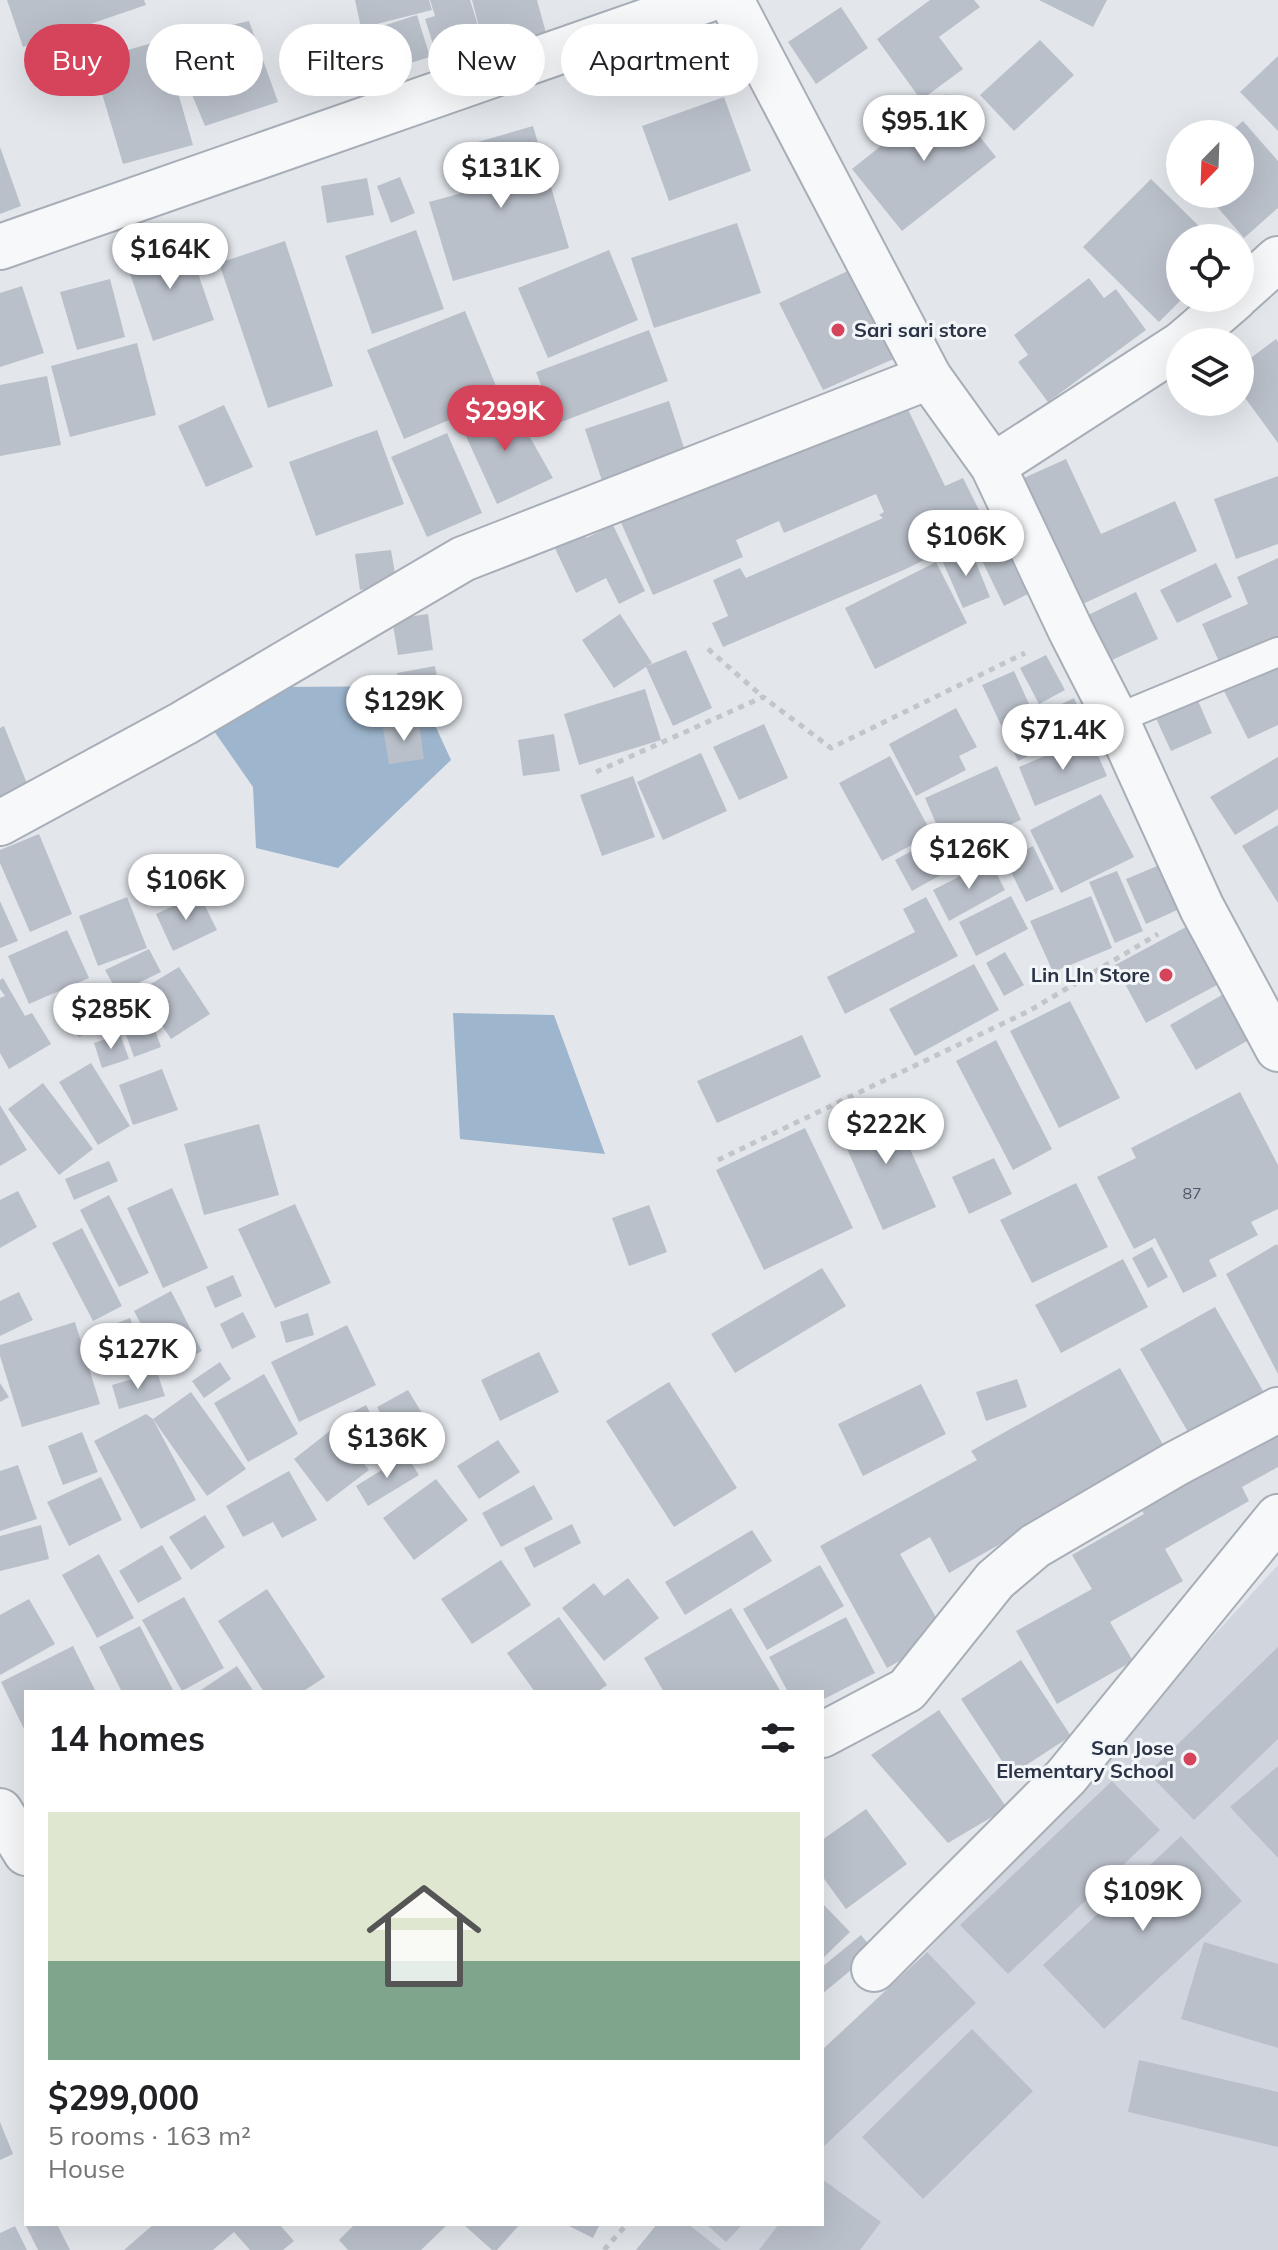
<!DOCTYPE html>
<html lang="en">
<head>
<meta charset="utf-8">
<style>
	body { margin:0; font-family:Mulish,sans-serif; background:#f6f6f6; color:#202124; height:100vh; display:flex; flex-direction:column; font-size:30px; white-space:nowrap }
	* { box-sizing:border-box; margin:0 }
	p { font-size:26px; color:#757577 }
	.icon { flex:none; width:44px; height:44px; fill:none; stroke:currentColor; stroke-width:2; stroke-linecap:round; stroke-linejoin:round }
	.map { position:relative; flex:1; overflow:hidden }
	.details { position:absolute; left:24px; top:1690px; width:800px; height:536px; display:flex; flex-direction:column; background:#fff; border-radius:0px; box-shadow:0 8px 32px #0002 }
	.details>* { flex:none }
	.banner { position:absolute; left:24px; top:24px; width:800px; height:72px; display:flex; gap:16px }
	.needle { width:52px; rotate:203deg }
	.controls { position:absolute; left:1166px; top:120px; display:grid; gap:16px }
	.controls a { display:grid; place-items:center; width:88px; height:88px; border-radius:50%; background:#fff; box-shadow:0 8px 32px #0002; font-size:40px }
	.price { position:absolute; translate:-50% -68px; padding:0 18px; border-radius:28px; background:#fff; color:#222; font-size:26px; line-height:52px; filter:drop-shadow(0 2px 4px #0008) }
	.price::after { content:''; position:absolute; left:50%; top:48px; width:24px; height:18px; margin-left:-12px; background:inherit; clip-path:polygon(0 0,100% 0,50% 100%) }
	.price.active { background:#d5445b; color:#fff }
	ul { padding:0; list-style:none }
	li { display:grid; align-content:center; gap:16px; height:424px; padding:0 24px }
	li+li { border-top:2px solid #e0e0e0 }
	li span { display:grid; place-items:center; height:248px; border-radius:0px; color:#555 }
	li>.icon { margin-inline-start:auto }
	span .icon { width:144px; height:144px; fill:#fffc; stroke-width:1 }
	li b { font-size:34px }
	h2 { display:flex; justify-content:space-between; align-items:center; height:96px; padding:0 24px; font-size:34px }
	.chip { padding:0 28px; border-radius:36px; background:#fff; box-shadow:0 8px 32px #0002; font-size:28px; line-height:72px }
	.chip.active { background:#d5445b; color:#fff }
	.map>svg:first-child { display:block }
	.built { fill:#d1d6de }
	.water { fill:#9db5cd }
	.building { fill:#bac0ca }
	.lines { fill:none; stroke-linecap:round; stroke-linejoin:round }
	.lane-casing { stroke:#a8aeb7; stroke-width:32 }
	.street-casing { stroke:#a8aeb7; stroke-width:48 }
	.path { stroke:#c2c5cb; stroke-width:5; stroke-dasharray:6 6; stroke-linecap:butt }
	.lane { stroke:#f7f8fa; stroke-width:28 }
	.street { stroke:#f7f8fa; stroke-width:44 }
	.poi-dot { fill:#d5445b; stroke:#f3f6f9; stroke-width:3 }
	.labels { text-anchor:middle; stroke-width:6; stroke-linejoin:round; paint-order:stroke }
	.number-label { font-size:16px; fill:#4e5767 }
	.poi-label { font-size:20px; font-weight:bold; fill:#2a3446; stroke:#f3f6f9; text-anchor:end }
</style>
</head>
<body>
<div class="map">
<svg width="1278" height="2250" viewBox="0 0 1278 2250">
	<rect width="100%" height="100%" fill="#e3e7ec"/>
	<path class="built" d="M1278 1565V2250H674L690 2224H822V2067Z"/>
	<g class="water">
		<path d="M417 686 451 760 338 868 256 848 253 787 214 731 280 687Z"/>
		<path d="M453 1013 554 1015 605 1154 460 1139Z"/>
	</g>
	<g class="building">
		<path d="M7 0H144L146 5 23 47Z"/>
		<path d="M355 0H429L432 10 361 28Z"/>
		<path d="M430 0H470L483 42 472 0H537L546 33 485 50 491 68 445 82 425 19 435 16Z"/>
		<path d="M930 0H974L980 7 939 37 963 69 921 100 877 39Z"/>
		<path d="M1039 0H1107L1093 27Z"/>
		<path d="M841 7 868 48 816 84 788 42Z"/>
		<path d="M417 15 430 57 380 72 367 31Z"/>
		<path d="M249 21 278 102 205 126 169 39Z"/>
		<path d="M163 40 193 145 123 164 92 60Z"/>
		<path d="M1040 40 1074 75 1014 131 980 95Z"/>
		<path d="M1278 56V131L1240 92Z"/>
		<path d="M946 94 996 157 902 231 852 169Z"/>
		<path d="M724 97 751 171 669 201 642 126Z"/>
		<path d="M1243 121 1278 161V208L1244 238 1206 194H1240V134H1228Z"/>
		<path d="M533 126 569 248 453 281 429 202 484 187 471 144Z"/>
		<path d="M0 147 21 206 0 214Z"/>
		<path d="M400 177 415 213 391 223 377 186Z"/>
		<path d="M367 178 374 215 327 223 321 186Z"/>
		<path d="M1151 179 1211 238H1180V298H1183L1159 322 1083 247Z"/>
		<path d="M737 223 761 293 654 328 631 258Z"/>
		<path d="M416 230 444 309 372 334 345 256Z"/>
		<path d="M187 241 214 320 153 341 126 262Z"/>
		<path d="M285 241 333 386 268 408 219 263Z"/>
		<path d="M609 250 638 320 548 358 518 288Z"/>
		<path d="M852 269 898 357 823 390 779 303Z"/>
		<path d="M1089 278 1104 298 1116 289 1146 330 1048 402 1018 362 1028 355 1014 335Z"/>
		<path d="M110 279 125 337 77 350 60 292Z"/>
		<path d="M22 286 44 353 0 367V293Z"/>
		<path d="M465 311 501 398 404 439 367 350Z"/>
		<path d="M649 330 668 381 556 424 536 372Z"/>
		<path d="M1276 339 1278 342V443L1240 391V366Z"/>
		<path d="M137 343 156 415 70 437 51 366Z"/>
		<path d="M47 376 61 445 0 456V385Z"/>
		<path d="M901 395 945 486 963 478 988 528 906 569 723 647 712 623 728 616 713 580 740 568 746 578 883 518 879 515 884 512 876 494 784 533 779 521 736 540 743 557 653 595 619 518Z"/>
		<path d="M669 401 687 457 603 484 585 429Z"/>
		<path d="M510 402 553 478 497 504 460 423Z"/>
		<path d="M224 405 253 467 206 487 178 426Z"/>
		<path d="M377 430 404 504 316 536 289 462Z"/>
		<path d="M447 433 482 513 427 537 391 457Z"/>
		<path d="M1066 459 1101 534 1175 501 1197 551 1074 608 1015 482Z"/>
		<path d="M1278 476V544L1236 559 1214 499Z"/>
		<path d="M613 525 645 591 619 604 606 578 576 593 553 544 583 530 586 538Z"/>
		<path d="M998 535 1028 594 1004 606 975 546Z"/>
		<path d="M970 548 990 597 963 608 942 560Z"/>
		<path d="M391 550 397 585 360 590 355 554Z"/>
		<path d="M1278 558V641L1221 666 1202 624 1248 604 1237 577Z"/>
		<path d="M936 562 967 623 875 669 845 608Z"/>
		<path d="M1216 563 1232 597 1177 623 1160 590Z"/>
		<path d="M1136 592 1158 639 1110 661 1088 615Z"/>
		<path d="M428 614 433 650 398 655 392 619Z"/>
		<path d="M620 614 652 663 647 666 686 650 712 708 673 726 646 667 614 688 582 640Z"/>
		<path d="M1046 655 1065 690 1039 704 1020 668Z"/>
		<path d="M1278 663V725L1248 739 1224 691Z"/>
		<path d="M435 666 444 716 408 722 397 673Z"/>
		<path d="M1014 671 1035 717 1074 698 1088 728 1018 761 982 685Z"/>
		<path d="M645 689 661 740 579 765 564 714Z"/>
		<path d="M1195 694 1212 733 1171 751 1153 712Z"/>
		<path d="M956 708 977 747 959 756 966 770 916 796 889 744Z"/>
		<path d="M419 723 424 759 389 764 383 728Z"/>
		<path d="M764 724 788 778 739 800 713 747Z"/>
		<path d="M4 726 28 786 0 797V728Z"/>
		<path d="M554 734 560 771 523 776 518 740Z"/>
		<path d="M1090 737 1107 776 1035 806 1019 767Z"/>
		<path d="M701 753 727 811 663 840 637 782Z"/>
		<path d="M890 756 932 834 882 861 839 783Z"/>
		<path d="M1278 757V809L1235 835 1210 797Z"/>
		<path d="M997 766 1021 820 948 851 925 798Z"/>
		<path d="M633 776 655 837 602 856 580 795Z"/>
		<path d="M1101 794 1134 857 1061 893 1030 830Z"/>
		<path d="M1278 825V903L1242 846Z"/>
		<path d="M39 834 72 914 30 932 0 863V850Z"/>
		<path d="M936 838 953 868 912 891 895 860Z"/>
		<path d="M1033 846 1054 889 1026 902 1005 860Z"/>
		<path d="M1174 859 1193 903 1146 924 1126 879Z"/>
		<path d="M990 861 1005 890 949 921 933 890Z"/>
		<path d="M1117 871 1143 931 1115 943 1089 882Z"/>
		<path d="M199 894 217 930 173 951 156 914Z"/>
		<path d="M1011 896 1028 929 976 956 959 922Z"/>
		<path d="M1091 896 1112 948 1053 972 1030 921Z"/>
		<path d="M127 897 147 948 98 966 79 916Z"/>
		<path d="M926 897 958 956 845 1014 827 977 915 932 903 909Z"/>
		<path d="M0 901 18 941 0 948Z"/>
		<path d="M1186 927 1217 985 1146 1023 1115 965Z"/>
		<path d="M67 930 89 978 29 1004 8 956Z"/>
		<path d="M149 949 161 972 118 993 105 970Z"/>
		<path d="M1005 952 1024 985 1004 996 986 963Z"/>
		<path d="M974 964 999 1010 915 1056 889 1009Z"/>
		<path d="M179 967 210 1014 171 1039 139 991Z"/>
		<path d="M3 978 25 1016 32 1013 51 1044 9 1069 0 1053V998L5 996 0 989V980Z"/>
		<path d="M105 985 121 1011 79 1037 62 1012Z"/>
		<path d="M1227 992 1254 1037 1196 1070 1170 1025Z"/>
		<path d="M1070 1001 1120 1098 1059 1128 1010 1031Z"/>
		<path d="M152 1022 161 1047 134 1057 125 1032Z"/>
		<path d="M120 1034 129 1059 102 1068 94 1043Z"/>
		<path d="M802 1035 821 1077 717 1123 697 1081Z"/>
		<path d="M996 1040 1052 1149 1013 1170 956 1061Z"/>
		<path d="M91 1063 130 1126 98 1145 59 1082Z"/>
		<path d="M162 1069 178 1110 133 1125 119 1085Z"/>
		<path d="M43 1083 93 1149 59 1175 8 1109Z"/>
		<path d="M1240 1092 1278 1165V1209L1251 1222 1258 1235 1209 1260 1217 1276 1183 1293 1155 1238 1134 1249 1097 1177 1136 1158 1131 1148Z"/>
		<path d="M889 1102 936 1207 883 1230 836 1124Z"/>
		<path d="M0 1105 27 1150 0 1166Z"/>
		<path d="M259 1124 279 1195 204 1215 184 1144Z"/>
		<path d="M805 1128 853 1228 764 1270 716 1170Z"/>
		<path d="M994 1158 1012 1194 969 1214 952 1177Z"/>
		<path d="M109 1161 118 1181 74 1200 65 1179Z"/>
		<path d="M1076 1183 1108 1247 1032 1283 1000 1220Z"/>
		<path d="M172 1188 208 1268 163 1288 127 1208Z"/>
		<path d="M18 1191 37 1227 0 1248V1200Z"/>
		<path d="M109 1195 149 1273 119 1287 80 1210Z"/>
		<path d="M295 1204 331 1283 275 1308 238 1229Z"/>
		<path d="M649 1205 667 1252 629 1266 612 1218Z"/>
		<path d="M82 1228 122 1306 93 1321 52 1243Z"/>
		<path d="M1277 1244 1278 1247V1374L1226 1274Z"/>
		<path d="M1152 1247 1168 1277 1148 1288 1132 1258Z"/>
		<path d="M1123 1259 1148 1307 1061 1353 1035 1305Z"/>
		<path d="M822 1268 846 1306 735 1373 711 1334Z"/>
		<path d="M233 1275 242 1296 215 1308 206 1287Z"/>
		<path d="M171 1291 202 1351 166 1371 134 1311Z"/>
		<path d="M19 1292 33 1320 0 1336V1301Z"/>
		<path d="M1215 1307 1266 1396 1192 1439 1140 1349Z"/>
		<path d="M243 1312 256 1337 232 1349 220 1324Z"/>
		<path d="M308 1313 314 1335 286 1343 280 1322Z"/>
		<path d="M130 1318 147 1360 108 1375 92 1333Z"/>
		<path d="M75 1322 100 1404 22 1427 0 1356V1345Z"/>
		<path d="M347 1325 376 1385 299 1422 271 1362Z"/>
		<path d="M539 1352 559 1392 500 1421 481 1380Z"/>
		<path d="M220 1362 231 1379 204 1398 192 1381Z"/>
		<path d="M1120 1368 1166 1450 949 1573 930 1537 900 1554 946 1635 887 1668 820 1546 977 1460 971 1451Z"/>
		<path d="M157 1372 165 1396 119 1409 112 1385Z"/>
		<path d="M264 1374 298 1434 248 1462 214 1403Z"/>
		<path d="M1017 1379 1027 1407 986 1421 976 1392Z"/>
		<path d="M669 1382 737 1488 674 1527 606 1421Z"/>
		<path d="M0 1383 9 1397 0 1402Z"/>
		<path d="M921 1384 946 1434 863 1476 838 1424Z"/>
		<path d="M408 1390 425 1418 393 1436 377 1407Z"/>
		<path d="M191 1392 246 1469 207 1496 153 1419 196 1500 141 1529 94 1441 146 1414 153 1419Z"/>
		<path d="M366 1405 385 1442 366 1452 347 1415Z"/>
		<path d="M1278 1422V1467L1242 1487 1249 1501 1165 1549 1183 1581 1110 1622 1133 1661 1057 1704 1016 1631 1092 1589 1072 1555 1144 1514 1137 1502Z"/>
		<path d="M335 1427 369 1470 327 1502 294 1459Z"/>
		<path d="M82 1432 98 1472 63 1485 48 1446Z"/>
		<path d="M498 1440 520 1472 479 1499 457 1466Z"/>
		<path d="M406 1455 419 1475 368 1506 356 1486Z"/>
		<path d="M18 1465 37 1519 0 1531V1471Z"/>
		<path d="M289 1471 317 1520 282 1538 273 1522 243 1537 226 1506Z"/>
		<path d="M101 1477 122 1520 69 1546 47 1502Z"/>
		<path d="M436 1479 468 1520 414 1560 383 1518Z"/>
		<path d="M534 1485 553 1519 501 1547 482 1513Z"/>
		<path d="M205 1515 225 1547 191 1570 169 1537Z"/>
		<path d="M572 1524 581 1543 534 1568 524 1548Z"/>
		<path d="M41 1525 49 1559 0 1571V1536Z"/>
		<path d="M752 1530 772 1561 685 1615 665 1582Z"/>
		<path d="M162 1545 182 1579 138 1603 119 1571Z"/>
		<path d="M99 1554 134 1618 97 1638 62 1575Z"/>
		<path d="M501 1560 531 1605 472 1644 441 1599Z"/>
		<path d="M820 1565 844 1606 767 1650 743 1609Z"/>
		<path d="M628 1578 659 1618 604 1661 562 1608 594 1583 604 1596Z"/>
		<path d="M267 1589 325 1677 302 1692H264L218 1621Z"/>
		<path d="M184 1597 224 1668 182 1691 142 1620Z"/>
		<path d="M29 1599 55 1644 0 1675V1615Z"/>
		<path d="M731 1608 781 1692H664L644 1658Z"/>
		<path d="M559 1617 607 1685 597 1692H535L507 1653Z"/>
		<path d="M846 1617 875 1673 822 1700V1692H788L769 1657Z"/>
		<path d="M140 1626 174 1692H122L99 1647Z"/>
		<path d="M73 1646 96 1692H26V1733L1 1682Z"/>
		<path d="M1278 1647V1739L1194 1820 1148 1773Z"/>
		<path d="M1021 1660 1071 1736 1011 1775 961 1699Z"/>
		<path d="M237 1666 254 1692H198Z"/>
		<path d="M939 1710 1007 1808 948 1843 871 1755Z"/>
		<path d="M1278 1766V1858L1230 1807Z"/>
		<path d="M1112 1781 1160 1830 1008 1974 960 1925Z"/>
		<path d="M866 1809 907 1864 846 1909 822 1876V1840Z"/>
		<path d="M1181 1836 1242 1901 1104 2029 1043 1965Z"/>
		<path d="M822 1903 850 1932 822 1959Z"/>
		<path d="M861 1935 874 1951 822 1994V1967Z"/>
		<path d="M1204 1942 1278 1964V2048L1181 2019Z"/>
		<path d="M927 1952 976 2003 822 2148V2050Z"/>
		<path d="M972 2029 1033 2091 923 2199 862 2137Z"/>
		<path d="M1139 2060 1278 2092V2147L1128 2112Z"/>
		<path d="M0 2122 13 2154 0 2160Z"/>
		<path d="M822 2179 881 2222 860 2250H759L779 2224H822Z"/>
		<path d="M25 2224H57L70 2250H38Z"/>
		<path d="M154 2224H279L294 2241 283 2250H250L234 2232 213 2250H124Z"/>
		<path d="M355 2224H448L421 2250H348L339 2240Z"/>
		<path d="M463 2224H520L497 2250H492Z"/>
		<path d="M565 2224H600L593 2238Z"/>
		<path d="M657 2224H688L721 2250H636Z"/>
		<path d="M706 2224H743L726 2242Z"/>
		<path d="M15 2226 27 2250H0V2233Z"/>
	</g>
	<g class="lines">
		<g class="lane-casing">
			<path id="lane" d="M1116 719 1278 652"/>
		</g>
		<g class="street-casing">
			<g id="street">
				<path d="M731 0 929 377 993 466 1071 631 1116 719 1202 908 1278 1049"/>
				<path d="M0 247 707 0"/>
				<path d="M1240 293 1278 259"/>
				<path d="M1184 342 1235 298"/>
				<path d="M993 466 1180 345"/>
				<path d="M0 823 184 723 463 559 929 377"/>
				<path d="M822 1735 907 1690 995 1580 1035 1546 1177 1463 1278 1410"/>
				<path d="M0 1811 26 1853"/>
				<path d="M874 1969 1066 1777 1278 1517"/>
			</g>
		</g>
		<g class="path">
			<path d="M708 649 763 697"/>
			<path d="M596 772 763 697 831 748 1025 653"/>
			<path d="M718 1160 1029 1011 1158 934"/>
			<path d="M604 2250 627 2224"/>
		</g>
		<use href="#lane" class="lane"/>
		<use href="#street" class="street"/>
	</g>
	<g class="poi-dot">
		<circle cx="838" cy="330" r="8"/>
		<circle cx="1166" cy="975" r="8"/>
		<circle cx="1190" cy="1759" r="8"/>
	</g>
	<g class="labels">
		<g class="number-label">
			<text x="1192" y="1199">87</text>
		</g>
		<g class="poi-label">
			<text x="854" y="337" text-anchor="start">Sari sari store</text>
			<text x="1150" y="982">Lin LIn Store</text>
			<text x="1174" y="1755">San Jose<tspan x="1174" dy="23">Elementary School</tspan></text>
		</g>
	</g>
</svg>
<div class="controls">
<a><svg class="needle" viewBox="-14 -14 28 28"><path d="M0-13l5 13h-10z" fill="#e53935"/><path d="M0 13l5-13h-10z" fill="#757577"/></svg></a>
<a><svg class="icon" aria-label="locate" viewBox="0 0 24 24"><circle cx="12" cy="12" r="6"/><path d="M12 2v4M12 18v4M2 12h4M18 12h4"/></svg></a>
<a><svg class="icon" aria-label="layers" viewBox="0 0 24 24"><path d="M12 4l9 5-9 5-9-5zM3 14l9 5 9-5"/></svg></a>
</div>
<b class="price" style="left:924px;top:163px">$95.1K</b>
<b class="price" style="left:501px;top:210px">$131K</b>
<b class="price" style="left:170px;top:291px">$164K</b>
<b class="price active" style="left:505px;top:453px">$299K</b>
<b class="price" style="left:966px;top:578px">$106K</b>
<b class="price" style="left:404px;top:743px">$129K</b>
<b class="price" style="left:1063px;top:772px">$71.4K</b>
<b class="price" style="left:969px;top:891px">$126K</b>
<b class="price" style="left:186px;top:922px">$106K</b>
<b class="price" style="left:111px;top:1051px">$285K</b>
<b class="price" style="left:886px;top:1166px">$222K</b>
<b class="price" style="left:138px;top:1391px">$127K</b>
<b class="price" style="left:387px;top:1480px">$136K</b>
<b class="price" style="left:1143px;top:1933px">$109K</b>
<div class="banner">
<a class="chip active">Buy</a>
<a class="chip">Rent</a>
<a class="chip">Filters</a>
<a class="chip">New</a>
<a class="chip">Apartment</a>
</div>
<section class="details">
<h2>14 homes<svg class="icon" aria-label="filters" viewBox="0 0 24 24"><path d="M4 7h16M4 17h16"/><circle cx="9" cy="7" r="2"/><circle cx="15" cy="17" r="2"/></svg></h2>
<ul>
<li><span style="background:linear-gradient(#dfe7d0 60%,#7fa58c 0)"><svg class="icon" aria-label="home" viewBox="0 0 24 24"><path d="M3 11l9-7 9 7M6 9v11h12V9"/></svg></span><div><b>$299,000</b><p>5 rooms · 163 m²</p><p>House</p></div></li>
</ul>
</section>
</div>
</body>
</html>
